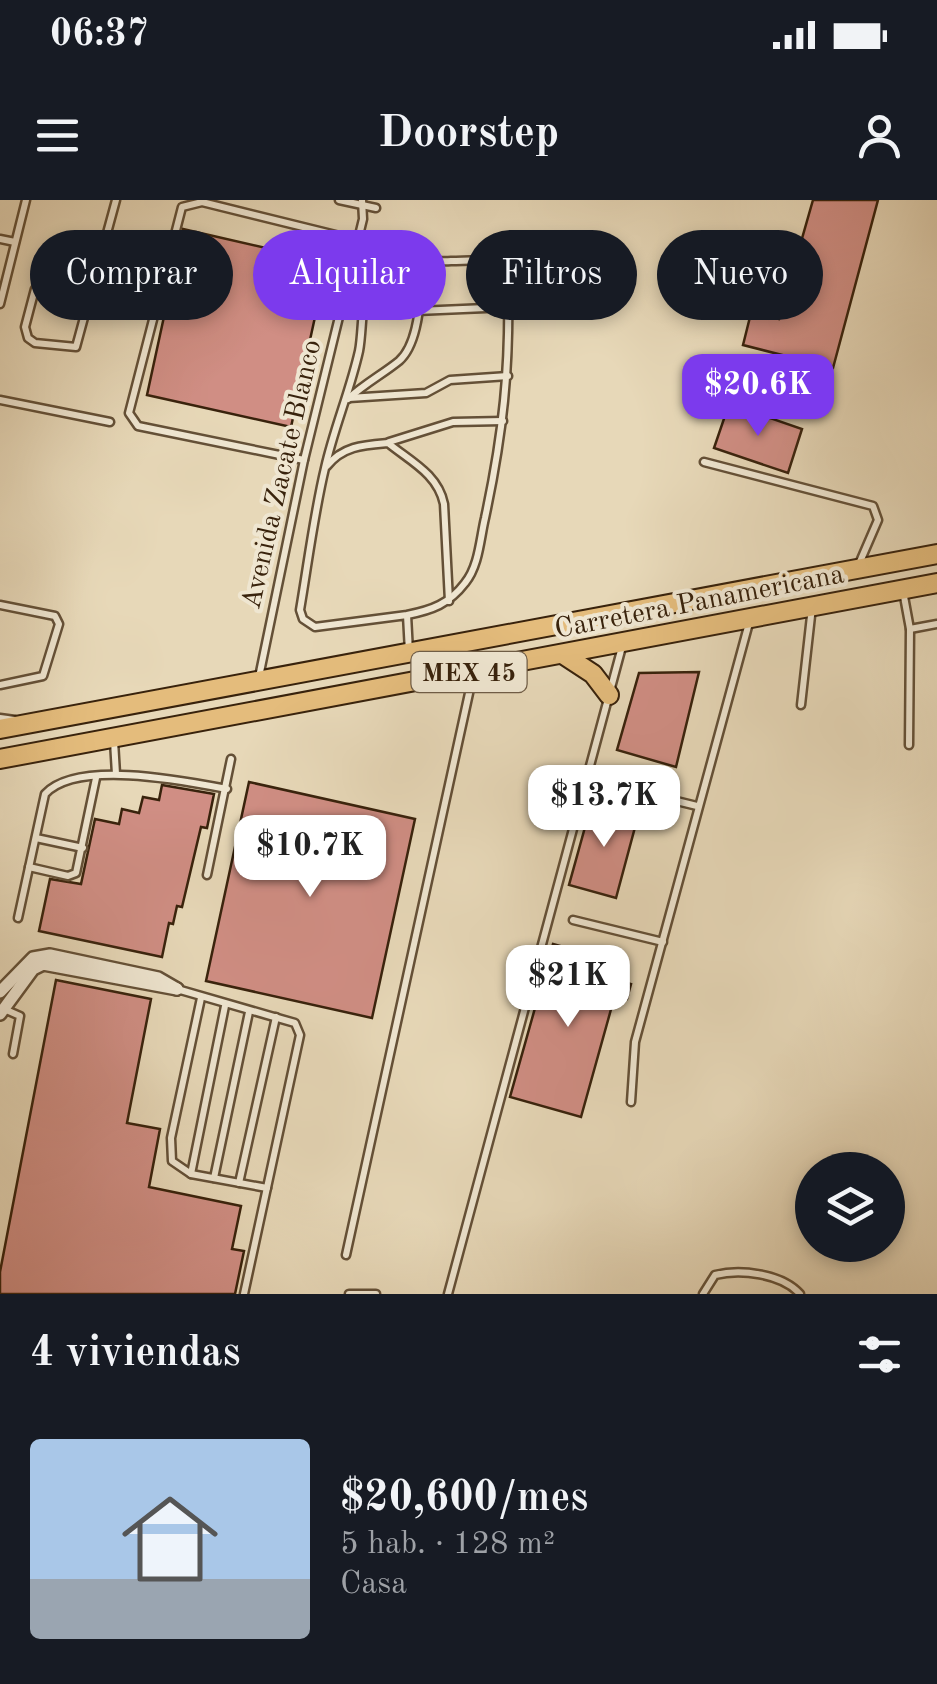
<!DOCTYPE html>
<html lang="es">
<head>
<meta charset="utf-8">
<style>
	body { margin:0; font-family:"Old Standard TT",serif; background:#242831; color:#f1f3f6; height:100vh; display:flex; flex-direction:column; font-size:38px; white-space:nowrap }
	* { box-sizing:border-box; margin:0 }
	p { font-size:32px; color:#9ea1a6 }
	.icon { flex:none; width:55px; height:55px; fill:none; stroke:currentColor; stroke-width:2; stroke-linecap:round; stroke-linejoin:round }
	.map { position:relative; height:1094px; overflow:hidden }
	.details { display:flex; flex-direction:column; background:#171b24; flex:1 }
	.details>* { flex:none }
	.hud { position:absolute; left:30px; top:30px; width:878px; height:90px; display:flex; gap:20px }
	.fabs { position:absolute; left:795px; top:952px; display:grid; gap:20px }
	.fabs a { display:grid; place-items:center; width:110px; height:110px; border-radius:50%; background:#171b24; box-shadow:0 5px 15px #0003; font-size:50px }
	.price { position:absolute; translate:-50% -85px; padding:0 22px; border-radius:20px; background:#fff; color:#222; font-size:32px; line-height:65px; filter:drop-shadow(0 2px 5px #0008) }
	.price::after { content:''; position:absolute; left:50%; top:60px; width:30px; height:22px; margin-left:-15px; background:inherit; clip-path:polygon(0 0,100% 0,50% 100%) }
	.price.selected { background:#7c3aed; color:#fff }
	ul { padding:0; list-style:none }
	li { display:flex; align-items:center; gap:30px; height:250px; padding:0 30px }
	li span { display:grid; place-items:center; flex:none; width:280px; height:200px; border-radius:10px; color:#555 }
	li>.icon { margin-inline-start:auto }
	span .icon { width:120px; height:120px; fill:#fffc; stroke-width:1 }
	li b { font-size:42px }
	h2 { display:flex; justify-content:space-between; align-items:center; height:120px; padding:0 30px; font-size:42px }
	.pill { padding:0 35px; border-radius:45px; background:#171b24; box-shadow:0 5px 15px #0003; font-size:35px; line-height:90px }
	.pill.selected { background:#7c3aed; color:#fff }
	.status { display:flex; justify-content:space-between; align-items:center; height:70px; padding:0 50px; background:#171b24; direction:ltr }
	.status svg { height:28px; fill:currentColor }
	header { display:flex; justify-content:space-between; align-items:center; height:130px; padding:0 30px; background:#171b24; font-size:45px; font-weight:700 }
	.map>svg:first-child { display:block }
	.building { fill:#d08e84; stroke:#38220c; stroke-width:2.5 }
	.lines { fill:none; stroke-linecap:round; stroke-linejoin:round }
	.lane-casing { stroke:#645037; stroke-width:11 }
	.street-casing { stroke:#645037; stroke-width:16 }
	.primary-casing { stroke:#38220c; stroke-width:22 }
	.lane { stroke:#efe6d1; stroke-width:6 }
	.street { stroke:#efe6d1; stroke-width:11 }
	.primary { stroke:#e4bc7c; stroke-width:18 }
	.labels { text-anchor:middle; stroke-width:8; stroke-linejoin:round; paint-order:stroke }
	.shield { fill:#efe6d1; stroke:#6f5d47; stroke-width:2.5 }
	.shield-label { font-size:25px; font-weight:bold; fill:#38220c }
	.street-label { font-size:28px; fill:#38220c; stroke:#efe6d1 }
</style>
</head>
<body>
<div class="status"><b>06:37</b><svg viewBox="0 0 49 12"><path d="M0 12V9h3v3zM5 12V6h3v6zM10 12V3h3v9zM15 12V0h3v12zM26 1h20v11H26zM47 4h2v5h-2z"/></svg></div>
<header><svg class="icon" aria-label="menu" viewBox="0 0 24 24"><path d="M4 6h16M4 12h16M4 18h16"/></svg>Doorstep<svg class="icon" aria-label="person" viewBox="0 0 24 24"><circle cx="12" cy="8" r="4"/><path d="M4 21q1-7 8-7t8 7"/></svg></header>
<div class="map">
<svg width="937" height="1094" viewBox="0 0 937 1094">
	<rect width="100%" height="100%" fill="#e7d8b8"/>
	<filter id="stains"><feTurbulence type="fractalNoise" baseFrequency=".002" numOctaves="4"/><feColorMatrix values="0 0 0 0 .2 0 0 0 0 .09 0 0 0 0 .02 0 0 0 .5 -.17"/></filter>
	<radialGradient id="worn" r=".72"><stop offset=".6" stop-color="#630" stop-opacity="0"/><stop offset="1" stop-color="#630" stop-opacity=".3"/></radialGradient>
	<g class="building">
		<path d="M813 0H878L833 168 743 145 751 113 779 119Z"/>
		<path d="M183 29 327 62 291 227 147 195Z"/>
		<path d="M729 204 802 229 788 273 714 248Z"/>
		<path d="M699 472 676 567 617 550 639 473Z"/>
		<path d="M249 582 415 619 372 818 206 781Z"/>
		<path d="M162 585 214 594 207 628 201 627 182 707 177 706 173 724 169 723 162 757 39 731 50 679 81 684 95 619 119 624 122 609 139 613 143 597 159 600Z"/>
		<path d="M592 602 638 616 616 698 569 685Z"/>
		<path d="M553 744 623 764 618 780 631 784 627 799 615 795 581 917 510 897Z"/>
		<path d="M56 780 151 799 127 923 160 929 149 987 241 1006 232 1049 244 1051 235 1094H0V1072Z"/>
	</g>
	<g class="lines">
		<g class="lane-casing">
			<g id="lane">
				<path d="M339 0 376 8"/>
				<path d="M0 39 15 42"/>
				<path d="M35 89 25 127 28 138 35 143 76 147 116 0"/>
				<path d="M0 104 26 0"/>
				<path d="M417 111 509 107"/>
				<path d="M349 198 426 193 450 180 508 176"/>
				<path d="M348 199C364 184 383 174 399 161 421 142 420 89 425 62"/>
				<path d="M0 200 110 222"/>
				<path d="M389 242 453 222 503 221"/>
				<path d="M304 260 138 226 129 213 182 7 202 2 356 40"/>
				<path d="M704 262 873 306 878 320 859 364"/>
				<path d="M327 266C343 246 364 245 388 243 410 261 438 274 444 304L449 401"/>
				<path d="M903 391 910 429 909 545"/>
				<path d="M0 405 55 416 59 424 43 476 0 485"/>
				<path d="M407 415 315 427 303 419 300 410C308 363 314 314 325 268 334 228 350 191 359 151 363 132 361 91 371 77 381 62 433 62 451 61 477 61 496 55 508 83 510 168 503 234 485 318 480 339 479 366 465 383 449 404 432 410 407 415L409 452"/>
				<path d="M910 429 937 424"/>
				<path d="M259 477 304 260 363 19 362 0"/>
				<path d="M801 505 812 407"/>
				<path d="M0 518 15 520"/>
				<path d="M114 541 116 574"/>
				<path d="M607 584 697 606"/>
				<path d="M36 638 83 648"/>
				<path d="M29 667 68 676 76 673 96 578"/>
				<path d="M207 675 231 559"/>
				<path d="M18 718 45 594C77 559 185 581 227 589"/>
				<path d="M573 720 663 742"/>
				<path d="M177 789 295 823 300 835 244 1094"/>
				<path d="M201 798 171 938 172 961 191 974 267 988"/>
				<path d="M4 809 20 816 13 854"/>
				<path d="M631 902 635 842 749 423"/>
				<path d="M191 974 225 806"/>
				<path d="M214 978 249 812"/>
				<path d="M239 983 276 817"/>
				<path d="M346 1055 473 475"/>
				<path d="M349 1094H376"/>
				<path d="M448 1094 623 443"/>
				<path d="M703 1094 715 1075C740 1069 781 1073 800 1094"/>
			</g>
		</g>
		<g class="street-casing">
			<g id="street">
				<path d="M0 792 33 758 50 755 158 778 177 789"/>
				<path d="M0 814 33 769 43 764 177 789"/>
			</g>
		</g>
		<g class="primary-casing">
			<g id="primary">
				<path d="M564 455 593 474 609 495"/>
				<path d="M0 529 937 354"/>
				<path d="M0 559 937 383"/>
			</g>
		</g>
		<use href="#lane" class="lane"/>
		<use href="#street" class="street"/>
		<use href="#primary" class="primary"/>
	</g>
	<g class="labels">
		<rect class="shield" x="411.5" y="452" width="115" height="40" rx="8"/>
		<g class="shield-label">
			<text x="469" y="481">MEX 45</text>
		</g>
		<g class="street-label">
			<text transform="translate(280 274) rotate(-77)" y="10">Avenida Zacate Blanco</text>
			<text transform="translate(699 400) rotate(-11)" y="10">Carretera Panamericana</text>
		</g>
	</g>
	<rect width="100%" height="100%" filter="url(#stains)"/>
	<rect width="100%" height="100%" fill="url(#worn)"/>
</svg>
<div class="fabs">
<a><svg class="icon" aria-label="layers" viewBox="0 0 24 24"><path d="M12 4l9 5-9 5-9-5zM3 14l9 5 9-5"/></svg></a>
</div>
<b class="price selected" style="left:758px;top:239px">$20.6K</b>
<b class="price" style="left:604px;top:650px">$13.7K</b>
<b class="price" style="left:310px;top:700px">$10.7K</b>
<b class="price" style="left:568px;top:830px">$21K</b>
<div class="hud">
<a class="pill">Comprar</a>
<a class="pill selected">Alquilar</a>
<a class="pill">Filtros</a>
<a class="pill">Nuevo</a>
</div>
</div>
<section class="details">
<h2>4 viviendas<svg class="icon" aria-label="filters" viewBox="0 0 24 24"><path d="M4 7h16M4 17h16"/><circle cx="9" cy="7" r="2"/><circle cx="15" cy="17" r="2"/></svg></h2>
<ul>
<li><span style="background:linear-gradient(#a9c7e8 70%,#9aa5b1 0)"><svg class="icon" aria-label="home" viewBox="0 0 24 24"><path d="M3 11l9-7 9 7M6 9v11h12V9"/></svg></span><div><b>$20,600/mes</b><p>5 hab. · 128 m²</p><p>Casa</p></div></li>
</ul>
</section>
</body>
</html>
